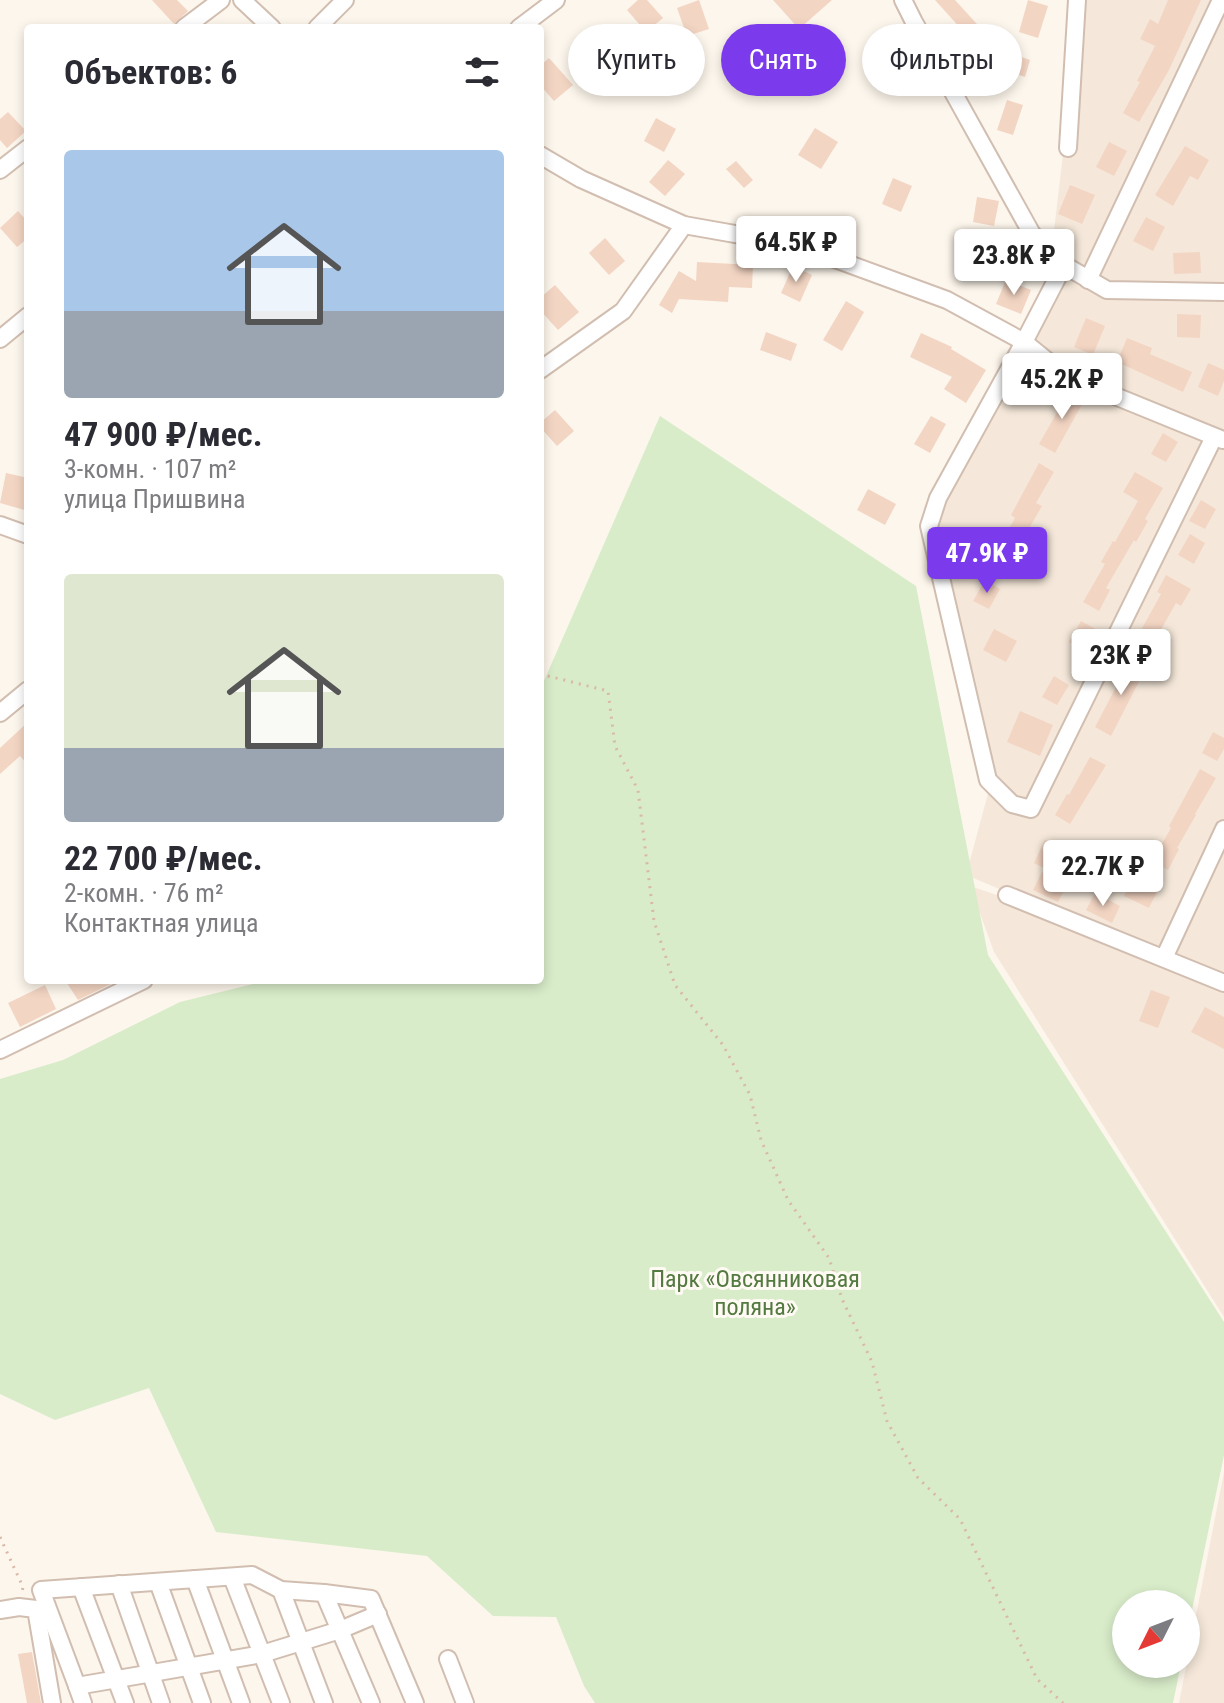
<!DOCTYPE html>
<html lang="ru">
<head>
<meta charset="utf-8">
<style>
	body { margin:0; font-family:"Roboto Condensed",sans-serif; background:#f2f2f3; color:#2b2b33; height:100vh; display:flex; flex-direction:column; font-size:30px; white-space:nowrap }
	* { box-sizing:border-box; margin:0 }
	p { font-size:26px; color:#7c7c81 }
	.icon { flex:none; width:44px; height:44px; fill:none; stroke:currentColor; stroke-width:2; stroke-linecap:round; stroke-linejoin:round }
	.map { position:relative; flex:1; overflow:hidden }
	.side { position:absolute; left:24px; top:24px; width:520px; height:960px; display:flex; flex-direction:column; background:#fff; border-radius:8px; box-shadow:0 4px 12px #0003 }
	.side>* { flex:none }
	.hud { position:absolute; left:568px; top:24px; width:536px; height:72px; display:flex; gap:16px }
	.needle { width:52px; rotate:228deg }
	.fabs { position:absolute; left:1112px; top:1590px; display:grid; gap:16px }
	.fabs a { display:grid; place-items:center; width:88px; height:88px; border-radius:50%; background:#fff; box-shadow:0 4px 12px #0003; font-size:40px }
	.price { position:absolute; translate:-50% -68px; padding:0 18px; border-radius:8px; background:#fff; color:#222; font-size:26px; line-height:52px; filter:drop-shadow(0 2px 4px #0008) }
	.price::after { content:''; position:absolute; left:50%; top:48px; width:24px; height:18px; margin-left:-12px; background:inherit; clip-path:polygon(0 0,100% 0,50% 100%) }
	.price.selected { background:#7c3aed; color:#fff }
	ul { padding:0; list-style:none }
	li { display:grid; align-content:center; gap:16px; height:424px; padding:0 40px }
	li span { display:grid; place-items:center; height:248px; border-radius:8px; color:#555 }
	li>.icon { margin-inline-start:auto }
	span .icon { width:144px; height:144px; fill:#fffc; stroke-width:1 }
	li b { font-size:34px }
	h2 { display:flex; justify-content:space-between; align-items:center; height:96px; padding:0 40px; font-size:34px }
	.chip { padding:0 28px; border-radius:36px; background:#fff; box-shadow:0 4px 12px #0003; font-size:28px; line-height:72px }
	.chip.selected { background:#7c3aed; color:#fff }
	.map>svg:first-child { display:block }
	.residential { fill:#f5e8da }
	.green { fill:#d8ecc9 }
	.building { fill:#f3d5c3 }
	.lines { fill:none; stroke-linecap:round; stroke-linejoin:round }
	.minor-casing { stroke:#d1beb0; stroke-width:20 }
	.path { stroke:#d9b8a5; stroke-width:3; stroke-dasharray:2 6; stroke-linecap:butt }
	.minor { stroke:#fff; stroke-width:16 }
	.labels { text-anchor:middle; stroke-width:6; stroke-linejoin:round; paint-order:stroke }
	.park-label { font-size:24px; fill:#537a41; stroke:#fffaf3 }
</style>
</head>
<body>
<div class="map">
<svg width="1224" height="1703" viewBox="0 0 1224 1703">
	<rect width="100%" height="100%" fill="#fdf6ec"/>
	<g class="residential">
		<path d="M1081 0H1224V441L1067 374 1027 341 1054 289 1053 239Z"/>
		<path d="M1026 348 1224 446V826L1163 957 966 875 993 775 933 525Z"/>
		<path d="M1224 832V981L1166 957Z"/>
		<path d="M970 886 1015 901 1224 988V1317L994 952Z"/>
		<path d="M1224 1472V1703H1179Z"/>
	</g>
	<path class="green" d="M660 416 916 586 988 955 1224 1322V1455L1186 1639V1604H1126V1664H1181L1173 1703H595L584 1686 556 1617 493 1616 427 1556 216 1532 149 1388 55 1420 0 1394V1079L63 1060 180 1002 269 980H540V690Z"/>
	<g class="building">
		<path d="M152 0H177L188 11 174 24Z"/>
		<path d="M638 0H647L663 18 646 32 627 10Z"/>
		<path d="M699 0 709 29 687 36 677 8Z"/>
		<path d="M773 0H832L799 29Z"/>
		<path d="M935 0H955L986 34 977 41H972Z"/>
		<path d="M1028 0 1048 6 1038 38 1019 32Z"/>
		<path d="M1168 0H1201L1169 70 1139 122 1123 113 1140 82 1137 81 1155 46 1140 39 1150 19 1158 24Z"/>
		<path d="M910 46 922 60 928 71 915 83 895 60Z"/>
		<path d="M997 49 1030 60 1025 77 991 66Z"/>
		<path d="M549 58 573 85 554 101 540 85V66Z"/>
		<path d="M1007 100 1023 105 1013 135 997 130Z"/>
		<path d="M8 112 26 131 7 148 0 140V119Z"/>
		<path d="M656 118 676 129 664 152 644 141Z"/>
		<path d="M815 128 838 142 821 169 798 155Z"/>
		<path d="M1109 142 1127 151 1114 176 1096 167Z"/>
		<path d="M1185 146 1209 160 1198 180 1190 176 1173 206 1155 195Z"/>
		<path d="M668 160 685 174 665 196 649 182Z"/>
		<path d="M736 161 753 180 744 188 726 169Z"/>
		<path d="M893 178 912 186 901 212 882 204Z"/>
		<path d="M1070 185 1095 195 1082 224 1058 214Z"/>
		<path d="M977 197 999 201 994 226 973 222Z"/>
		<path d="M18 211 28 222V238L17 247 0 228Z"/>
		<path d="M1146 217 1165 227 1153 251 1133 241Z"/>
		<path d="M605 238 625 261 609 275 589 253Z"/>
		<path d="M1200 252 1201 273 1174 274 1173 253Z"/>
		<path d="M697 262 753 265 752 288 729 287 728 302 679 299 672 313 659 305 679 271 696 281Z"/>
		<path d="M793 266 812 275 800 302 781 293Z"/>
		<path d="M1006 280 1031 290 1021 314 996 304Z"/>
		<path d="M555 285 579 312 558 330 540 310V298Z"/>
		<path d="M846 301 864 312 842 351 823 340Z"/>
		<path d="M1177 314 1201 315 1200 338 1177 337Z"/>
		<path d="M1086 318 1105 326 1093 355 1074 347Z"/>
		<path d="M766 332 797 344 791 361 760 350Z"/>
		<path d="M921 333 952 347 951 349 986 370 966 403 944 389 952 377 910 357Z"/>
		<path d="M1127 338 1152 348 1150 354 1192 372 1183 392 1117 362Z"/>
		<path d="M1208 363 1224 370V381L1218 396 1198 387Z"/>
		<path d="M1070 390 1086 397 1055 453 1039 444Z"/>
		<path d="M555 410 574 431 557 446 540 427V423Z"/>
		<path d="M931 416 946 424 930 453 914 444Z"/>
		<path d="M1163 433 1178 442 1166 462 1151 454Z"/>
		<path d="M1039 463 1054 472 1036 503 1042 506 1011 560 996 552 1015 518 1011 515Z"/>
		<path d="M1135 472 1163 488 1145 519 1148 521 1136 542 1134 540 1106 588 1110 590 1099 611 1083 602 1105 564 1101 562 1113 541 1115 542 1138 501 1123 492Z"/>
		<path d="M6 473 28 478V511L0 503Z"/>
		<path d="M868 489 896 504 885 525 857 510Z"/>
		<path d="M1201 500 1216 509 1205 529 1189 521Z"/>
		<path d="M1190 534 1205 543 1194 564 1178 555Z"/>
		<path d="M1166 575 1191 589 1181 606 1176 603 1155 640 1140 632 1161 594 1157 592Z"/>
		<path d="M985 580 1000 589 989 609 973 601Z"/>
		<path d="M1081 621 1097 630 1085 650 1069 642Z"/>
		<path d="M994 629 1017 641 1006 662 983 650Z"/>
		<path d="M1132 657 1147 666 1111 736 1095 727Z"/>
		<path d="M1054 676 1069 685 1057 705 1042 697Z"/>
		<path d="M1020 711 1053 725 1040 756 1007 742Z"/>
		<path d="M28 722V765L20 756 0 774V748Z"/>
		<path d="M1213 732 1224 738V749L1217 761 1202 753Z"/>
		<path d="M1090 757 1106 765 1070 824 1055 815 1067 794 1069 795Z"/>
		<path d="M1200 769 1216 778 1195 814 1196 815 1177 848 1179 849 1168 870 1152 861 1171 828 1169 826Z"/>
		<path d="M1045 840 1065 851 1054 873 1034 863Z"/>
		<path d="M1042 872 1067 885 1058 902 1033 890Z"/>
		<path d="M1134 878 1158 890 1149 908 1124 896Z"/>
		<path d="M1095 893 1120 906 1112 923 1086 910Z"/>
		<path d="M65 980H119L78 1000Z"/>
		<path d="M45 985 56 1009 20 1027 8 1003Z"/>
		<path d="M1151 990 1170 997 1158 1028 1139 1021Z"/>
		<path d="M1205 1007 1224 1017V1049L1191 1032Z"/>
		<path d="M32 1652 41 1703H27L18 1654Z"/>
	</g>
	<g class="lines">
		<g class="minor-casing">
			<g id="minor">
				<path d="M242 0 272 28"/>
				<path d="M903 0 914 22 1032 234 1064 265 1107 290 1224 292"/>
				<path d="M184 28 221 0"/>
				<path d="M317 28 345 0"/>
				<path d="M519 28 556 0"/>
				<path d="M1068 148 1077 0"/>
				<path d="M540 155 581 179 684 225 797 245 947 300 1024 342 1066 376 1223 440"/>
				<path d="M0 170 28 148"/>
				<path d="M1064 265 1024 342 938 498 929 526 988 780 1012 804 1031 809 1214 437"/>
				<path d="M1088 280 1221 0"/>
				<path d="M0 339 28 316"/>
				<path d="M540 370 623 311 684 225"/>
				<path d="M0 525 28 535"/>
				<path d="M0 713 28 690"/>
				<path d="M1007 895 1224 983"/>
				<path d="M1164 958 1224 829"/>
				<path d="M0 1050 144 980"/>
				<path d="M232 1577 281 1703"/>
				<path d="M195 1579 241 1703"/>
				<path d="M158 1582 202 1703"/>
				<path d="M119 1584 161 1703"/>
				<path d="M81 1587 125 1703"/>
				<path d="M281 1590 324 1703"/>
				<path d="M324 1593 371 1703"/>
				<path d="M0 1610 19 1607 36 1609 52 1703"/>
				<path d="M448 1659 465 1703"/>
				<path d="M77 1686 41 1590 252 1575 281 1590 324 1593 371 1599 415 1703"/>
				<path d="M83 1703 77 1686 262 1654 340 1630 378 1614"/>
			</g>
		</g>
		<g class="path">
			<path d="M540 674 608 691 615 746 638 790 654 921 675 985 723 1045 750 1095 761 1140 788 1200 829 1258 842 1299 872 1362 887 1421 918 1478 960 1519 1037 1679 1063 1703"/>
			<path d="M0 1537 23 1587 22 1592"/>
		</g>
		<use href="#minor" class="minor"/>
	</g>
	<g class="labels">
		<g class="park-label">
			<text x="755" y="1287">Парк «Овсянниковая<tspan x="755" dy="28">поляна»</tspan></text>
		</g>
	</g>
</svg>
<div class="fabs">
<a><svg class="needle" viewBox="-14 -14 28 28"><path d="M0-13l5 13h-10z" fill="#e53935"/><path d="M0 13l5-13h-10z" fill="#7c7c81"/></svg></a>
</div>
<b class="price" style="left:796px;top:284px">64.5K ₽</b>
<b class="price" style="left:1014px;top:297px">23.8K ₽</b>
<b class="price" style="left:1062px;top:421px">45.2K ₽</b>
<b class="price selected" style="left:987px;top:595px">47.9K ₽</b>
<b class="price" style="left:1121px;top:697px">23K ₽</b>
<b class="price" style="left:1103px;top:908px">22.7K ₽</b>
<div class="hud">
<a class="chip">Купить</a>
<a class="chip selected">Снять</a>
<a class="chip">Фильтры</a>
</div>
<section class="side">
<h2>Объектов: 6<svg class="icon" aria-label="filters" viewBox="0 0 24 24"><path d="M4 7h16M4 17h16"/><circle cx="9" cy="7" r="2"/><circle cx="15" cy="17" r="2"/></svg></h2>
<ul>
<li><span style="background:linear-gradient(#a9c7e8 65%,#9aa5b1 0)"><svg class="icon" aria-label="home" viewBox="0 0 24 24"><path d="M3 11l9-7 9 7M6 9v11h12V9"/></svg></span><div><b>47 900 ₽/мес.</b><p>3-комн. · 107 m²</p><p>улица Пришвина</p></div></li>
<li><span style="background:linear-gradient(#dfe7d0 70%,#9aa5b1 0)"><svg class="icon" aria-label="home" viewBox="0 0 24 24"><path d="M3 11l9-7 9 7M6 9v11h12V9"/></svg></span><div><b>22 700 ₽/мес.</b><p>2-комн. · 76 m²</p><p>Контактная улица</p></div></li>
</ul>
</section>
</div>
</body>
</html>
